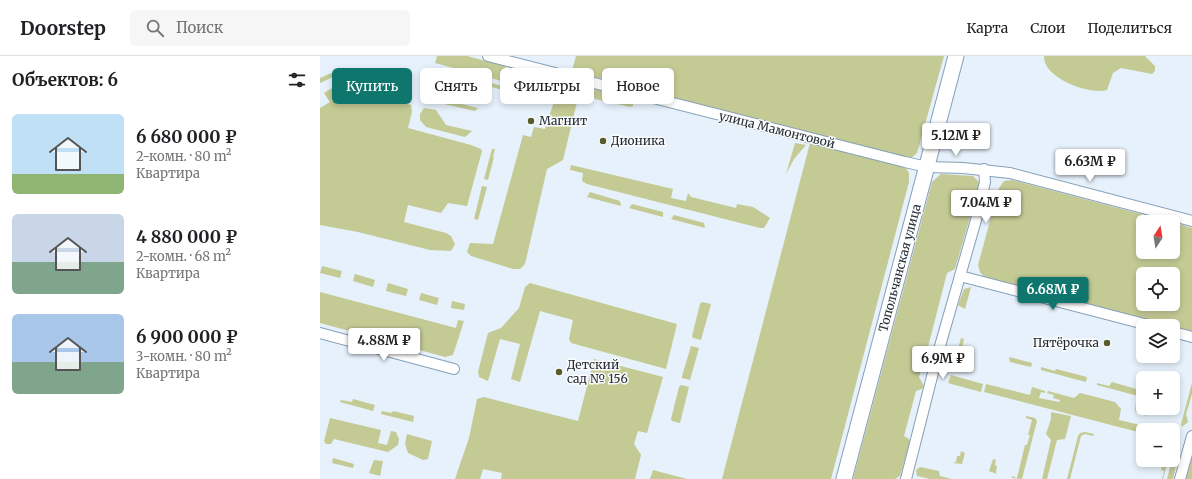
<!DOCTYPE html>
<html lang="ru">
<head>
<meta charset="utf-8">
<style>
	body { margin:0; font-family:Merriweather,serif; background:#f6f6f6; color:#202124; height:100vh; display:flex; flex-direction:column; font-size:15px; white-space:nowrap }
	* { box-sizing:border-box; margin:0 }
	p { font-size:13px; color:#757577 }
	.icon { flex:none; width:22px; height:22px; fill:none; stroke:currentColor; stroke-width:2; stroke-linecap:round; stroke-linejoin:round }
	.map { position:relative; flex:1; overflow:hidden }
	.side { display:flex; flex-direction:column; background:#fff; width:320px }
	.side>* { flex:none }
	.banner { position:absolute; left:12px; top:12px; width:380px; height:36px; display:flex; gap:8px }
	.needle { width:26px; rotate:12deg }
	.buttons { position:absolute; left:816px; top:159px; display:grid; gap:8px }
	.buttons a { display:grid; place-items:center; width:44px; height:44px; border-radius:6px; background:#fff; box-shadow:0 2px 6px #0003; font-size:20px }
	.price { position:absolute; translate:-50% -34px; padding:0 9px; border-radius:4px; background:#fff; color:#222; font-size:13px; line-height:26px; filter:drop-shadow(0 1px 2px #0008) }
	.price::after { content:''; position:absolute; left:50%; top:24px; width:12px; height:9px; margin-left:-6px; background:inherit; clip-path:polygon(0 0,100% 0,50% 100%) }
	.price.on { background:#0f766e; color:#fff }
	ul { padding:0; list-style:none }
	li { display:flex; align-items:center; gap:12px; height:100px; padding:0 12px }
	li span { display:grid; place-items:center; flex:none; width:112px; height:80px; border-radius:6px; color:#555 }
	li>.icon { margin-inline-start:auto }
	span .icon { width:48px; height:48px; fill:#fffc; stroke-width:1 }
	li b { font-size:17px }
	h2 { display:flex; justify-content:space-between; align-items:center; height:48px; padding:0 12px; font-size:17px }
	.chip { padding:0 14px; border-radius:6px; background:#fff; box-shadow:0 2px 6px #0003; font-size:14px; line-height:36px }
	.chip.on { background:#0f766e; color:#fff }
	header { display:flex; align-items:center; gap:24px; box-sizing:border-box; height:56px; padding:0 20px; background:#fff; border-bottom:1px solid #e0e0e0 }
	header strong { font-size:19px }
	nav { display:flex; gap:22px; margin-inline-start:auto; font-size:14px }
	.search { width:280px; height:36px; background:#f6f6f6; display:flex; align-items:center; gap:10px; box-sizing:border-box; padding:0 14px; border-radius:6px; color:#757577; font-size:15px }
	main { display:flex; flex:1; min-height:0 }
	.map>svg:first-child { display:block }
	.green { fill:#c3ca94; fill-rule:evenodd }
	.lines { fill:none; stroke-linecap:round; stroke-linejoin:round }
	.minor-casing { stroke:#859fb7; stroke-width:12 }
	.secondary-casing { stroke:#859fb7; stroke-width:17 }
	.minor { stroke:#fff; stroke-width:10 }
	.secondary { stroke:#fff; stroke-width:15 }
	.poi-dot { fill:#575c2a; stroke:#fcfcfc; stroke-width:1.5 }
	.labels { text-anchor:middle; stroke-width:3; stroke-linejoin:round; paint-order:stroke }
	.poi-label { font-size:12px; fill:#222d37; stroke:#fcfcfc; text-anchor:start }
	.street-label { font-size:12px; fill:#222d37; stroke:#fcfcfc }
</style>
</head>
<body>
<header>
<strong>Doorstep</strong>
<div class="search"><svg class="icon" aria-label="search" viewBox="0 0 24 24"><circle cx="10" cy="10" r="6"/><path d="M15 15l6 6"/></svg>Поиск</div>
<nav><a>Карта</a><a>Слои</a><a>Поделиться</a></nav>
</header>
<main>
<section class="side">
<h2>Объектов: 6<svg class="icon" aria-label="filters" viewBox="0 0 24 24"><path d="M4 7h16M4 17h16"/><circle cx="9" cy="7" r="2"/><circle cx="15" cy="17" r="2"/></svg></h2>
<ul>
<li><span style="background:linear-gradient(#bfe0f5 75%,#8fb573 0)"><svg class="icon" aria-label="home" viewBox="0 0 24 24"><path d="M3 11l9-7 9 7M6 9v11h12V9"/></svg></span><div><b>6 680 000 ₽</b><p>2-комн. · 80 m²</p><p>Квартира</p></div></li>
<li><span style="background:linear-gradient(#c9d6e8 60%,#7fa58c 0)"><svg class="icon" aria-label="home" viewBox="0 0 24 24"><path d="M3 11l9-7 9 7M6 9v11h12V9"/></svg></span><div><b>4 880 000 ₽</b><p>2-комн. · 68 m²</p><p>Квартира</p></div></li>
<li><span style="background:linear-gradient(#a9c7e8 60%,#7fa58c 0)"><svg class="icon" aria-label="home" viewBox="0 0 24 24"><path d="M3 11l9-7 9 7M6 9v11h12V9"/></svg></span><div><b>6 900 000 ₽</b><p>3-комн. · 80 m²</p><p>Квартира</p></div></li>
</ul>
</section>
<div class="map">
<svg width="872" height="423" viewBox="0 0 872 423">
	<rect width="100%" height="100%" fill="#e6f1fb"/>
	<g class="green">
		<path d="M117 0H147L185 10V26L115 7Z"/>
		<path d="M256 0H624L597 97 590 103 252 15Z"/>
		<path d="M724 0H825L835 10V15L832 18 801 12 793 17 787 34C769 39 723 22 724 0Z"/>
		<path d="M189 11 229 21 223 33 200 26 199 29 189 27Z"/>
		<path d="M114 12 198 34 197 38 113 15Z"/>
		<path d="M14 16 33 19 31 23 13 21 0 27V22Z"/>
		<path d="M46 22 74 30 72 34 45 27Z"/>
		<path d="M243 24 260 29 263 32 261 39 238 33 239 26Z"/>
		<path d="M23 29 91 49 92 56 88 72 151 89 161 93 162 95 147 150 128 147 121 157 88 149 84 166 126 177 131 180 135 188 131 195 110 194 38 176 0 169V52L10 46 4 37 12 32Z"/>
		<path d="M275 32 314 42 313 50 310 51 275 43 273 40Z"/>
		<path d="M236 39 258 42 243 104 227 113 205 208 200 213H193L151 200 147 196 150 187 173 188 203 79 211 81 214 71 225 73Z"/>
		<path d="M125 44 158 52 155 55 124 48Z"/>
		<path d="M104 52 116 54 126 69 152 75 145 81 106 71 100 64V58Z"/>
		<path d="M475 87 486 89 474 103 466 118Z"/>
		<path d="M490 87 586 112 589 117V126L511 423H402Z"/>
		<path d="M172 93H175L173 101H174L168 124 164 123Z"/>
		<path d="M251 109 353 133 351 142 366 145 368 137 371 141 416 152 417 148 433 151 450 162 444 172H440L267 128 262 125 263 117 250 114Z"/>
		<path d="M621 118 653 120 659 126V130L635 213 627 217 607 295 611 298 610 309 602 312 599 321 604 330 602 333 596 335 584 380 589 383 590 386 580 420 575 423H533L612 126Z"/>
		<path d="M692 124 851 166H823V196H853V166L872 172V277L853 272V270H846L665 222 660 216 658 209 679 132 684 125ZM823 218H853V248H823Z"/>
		<path d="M162 130 167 131 158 164 154 163Z"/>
		<path d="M270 136 300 145 301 150 267 141Z"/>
		<path d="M312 148 343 156V161L309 152Z"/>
		<path d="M354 159 384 167 385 172 351 163Z"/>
		<path d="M2 210 22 215 20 222 0 217Z"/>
		<path d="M35 218 55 224 53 231 33 225Z"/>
		<path d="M68 227 88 233 86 240 66 235Z"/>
		<path d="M210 227 357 268 346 313 251 287 249 283 253 264 220 255 200 326 191 323 200 288 180 283 168 325 159 321 158 316 168 277 181 272 199 252 205 231Z"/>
		<path d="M651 231 645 253 638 249 644 233Z"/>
		<path d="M0 236 136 272 138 264 144 265 133 299 125 301 0 267Z"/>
		<path d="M101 237 119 242 117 249 99 244Z"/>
		<path d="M132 245 145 248 144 254 131 252Z"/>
		<path d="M382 246 391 248 381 284 373 282 372 280 380 248Z"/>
		<path d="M641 282 644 283 642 293 648 295 647 299 637 297Z"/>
		<path d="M371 290 379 292 370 324 362 322V320Z"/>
		<path d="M689 301 712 307 711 311 690 306Z"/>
		<path d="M274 303 343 321 327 377 318 375 314 388 321 399 315 423H181L182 417 163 413 160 423H135L149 382 157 343 164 341 258 365Z"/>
		<path d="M721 311 735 315 736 313 767 321 766 326 721 314Z"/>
		<path d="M631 319 663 328 661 336 628 327Z"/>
		<path d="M792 326 823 335 822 341 777 329V327L789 330Z"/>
		<path d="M872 327V338L866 358 868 366 862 371 861 368Z"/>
		<path d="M666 328 710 339 712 331 725 335V337L721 336 719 342 739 346 740 344 733 342 734 339 727 337 728 335 754 342 760 337 795 346 801 353 799 364 820 369 818 376 664 336Z"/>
		<path d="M361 329 369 331 360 367 352 365 351 363 359 331Z"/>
		<path d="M33 343 55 349 53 355 20 346 21 344 32 346Z"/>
		<path d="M816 346 823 348 822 356 827 357 826 360 815 355Z"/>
		<path d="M62 355 72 357 73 355 94 360 93 366 61 358Z"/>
		<path d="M731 356 751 360 745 383 737 384 727 423H722L731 384 726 378 731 363Z"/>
		<path d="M706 360 715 362 717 365 702 423 692 422V420L697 422 705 389H707L710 379H708L712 364 706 362Z"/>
		<path d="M10 362 61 374 58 387 67 389 71 375 76 376 79 383 78 389 68 396 14 383 11 388H6L4 385Z"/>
		<path d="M765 376 774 378 773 380 765 378 761 380 750 423H747L758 380 760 377Z"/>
		<path d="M87 378 112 385 108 403 103 404 88 397 85 388Z"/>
		<path d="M641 395 645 397 642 408 633 407 636 406 637 400H640Z"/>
		<path d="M872 395V423H865Z"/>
		<path d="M854 396 858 401 853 423H847Z"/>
		<path d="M13 402 34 408 33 412 12 407Z"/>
		<path d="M673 403 676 404 675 409 677 410 676 416 677 418 669 415Z"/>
		<path d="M54 404 63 405 60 420 49 417Z"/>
		<path d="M844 404H848L843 423H842L844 415 841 414Z"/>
		<path d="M600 411 619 415 620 420 632 423H610L597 420 596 414Z"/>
		<path d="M333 414 367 423H330Z"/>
	</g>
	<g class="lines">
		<g class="minor-casing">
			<g id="minor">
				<path d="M168 0 585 106 607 111 643 112 690 117 872 165"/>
				<path d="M640 220 832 270"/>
				<path d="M853 276 872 281"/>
				<path d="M0 277 134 313"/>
				<path d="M586 423 618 297 656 164 665 126 664 113"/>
				<path d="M860 423 872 380"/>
			</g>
		</g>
		<g class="secondary-casing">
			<path id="secondary" d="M524 423 636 0"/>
		</g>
		<use href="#minor" class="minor"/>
		<use href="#secondary" class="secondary"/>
	</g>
	<g class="poi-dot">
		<circle cx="211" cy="65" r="4"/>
		<circle cx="283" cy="85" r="4"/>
		<circle cx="787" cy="287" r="4"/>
		<circle cx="239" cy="316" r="4"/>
	</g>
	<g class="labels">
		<g class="poi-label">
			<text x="219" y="69">Магнит</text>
			<text x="291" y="89">Дионика</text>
			<text x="779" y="291" text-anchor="end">Пятёрочка</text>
			<text x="247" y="313">Детский<tspan x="247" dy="14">сад № 156</tspan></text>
		</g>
		<g class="street-label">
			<text transform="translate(457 74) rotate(14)" y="4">улица Мамонтовой</text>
			<text transform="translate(580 212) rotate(-75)" y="4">Топольчанская улица</text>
		</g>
	</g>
</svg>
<div class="buttons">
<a><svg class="needle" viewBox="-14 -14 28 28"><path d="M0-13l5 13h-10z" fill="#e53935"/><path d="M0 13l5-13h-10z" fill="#757577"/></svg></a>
<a><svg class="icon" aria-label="locate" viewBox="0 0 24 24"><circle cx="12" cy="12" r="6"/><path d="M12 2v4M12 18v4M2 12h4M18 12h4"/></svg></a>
<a><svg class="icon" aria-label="layers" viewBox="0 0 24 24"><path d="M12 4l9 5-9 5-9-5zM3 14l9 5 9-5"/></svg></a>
<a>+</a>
<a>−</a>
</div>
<b class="price" style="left:636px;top:101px">5.12M ₽</b>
<b class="price" style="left:770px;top:127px">6.63M ₽</b>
<b class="price" style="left:666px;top:168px">7.04M ₽</b>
<b class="price on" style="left:733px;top:255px">6.68M ₽</b>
<b class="price" style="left:64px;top:306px">4.88M ₽</b>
<b class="price" style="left:623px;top:324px">6.9M ₽</b>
<div class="banner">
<a class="chip on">Купить</a>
<a class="chip">Снять</a>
<a class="chip">Фильтры</a>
<a class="chip">Новое</a>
</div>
</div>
</main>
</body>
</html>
